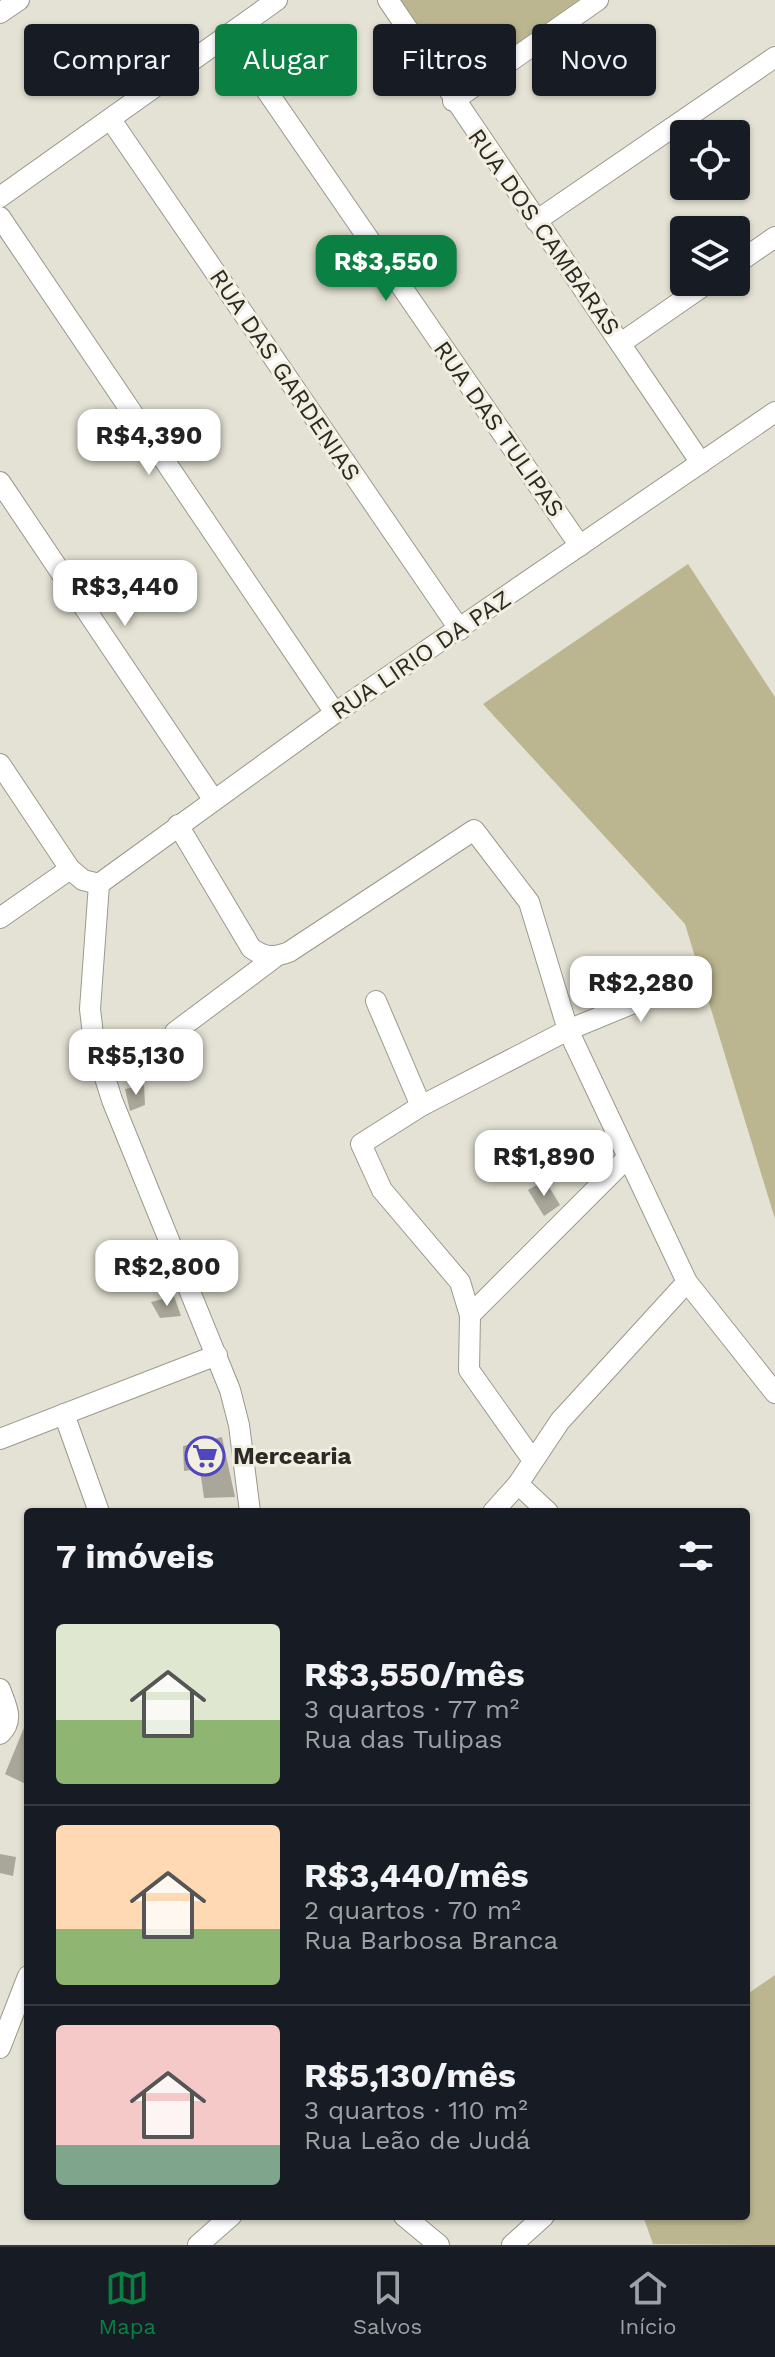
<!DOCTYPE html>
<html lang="pt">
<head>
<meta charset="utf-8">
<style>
	body { margin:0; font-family:"Work Sans",sans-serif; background:#20242c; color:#f1f3f6; height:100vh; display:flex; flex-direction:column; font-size:30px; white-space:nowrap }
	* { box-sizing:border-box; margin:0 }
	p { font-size:26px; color:#9ea1a6 }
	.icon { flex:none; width:44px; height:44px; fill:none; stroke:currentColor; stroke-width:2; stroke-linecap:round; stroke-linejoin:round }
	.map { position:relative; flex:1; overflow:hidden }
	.panel { position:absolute; left:24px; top:1508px; width:726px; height:712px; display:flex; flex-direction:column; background:#171b24; border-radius:8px; box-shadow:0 2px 6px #0004 }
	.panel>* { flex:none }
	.hud { position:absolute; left:24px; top:24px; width:728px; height:72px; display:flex; gap:16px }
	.buttons { position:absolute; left:670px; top:120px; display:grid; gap:16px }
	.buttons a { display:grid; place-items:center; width:80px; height:80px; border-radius:8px; background:#171b24; box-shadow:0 2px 6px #0004; font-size:40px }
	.price { position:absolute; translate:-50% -68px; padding:0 18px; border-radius:16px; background:#fff; color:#222; font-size:26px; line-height:52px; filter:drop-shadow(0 2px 4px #0008) }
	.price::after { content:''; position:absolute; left:50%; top:48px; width:24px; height:18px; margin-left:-12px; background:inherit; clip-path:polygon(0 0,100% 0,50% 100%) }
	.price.current { background:#0b8043; color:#fff }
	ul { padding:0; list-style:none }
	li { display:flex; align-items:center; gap:24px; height:200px; padding:0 32px }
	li+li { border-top:2px solid #363941 }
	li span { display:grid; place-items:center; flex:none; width:224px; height:160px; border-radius:8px; color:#555 }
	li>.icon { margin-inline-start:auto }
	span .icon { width:96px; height:96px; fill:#fffc; stroke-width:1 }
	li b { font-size:34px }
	h2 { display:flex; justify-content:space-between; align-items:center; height:96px; padding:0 32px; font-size:34px }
	.chip { padding:0 28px; border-radius:8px; background:#171b24; box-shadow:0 2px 6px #0004; font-size:28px; line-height:72px }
	.chip.current { background:#0b8043; color:#fff }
	.menu { display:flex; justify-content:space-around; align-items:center; height:112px; border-top:2px solid #363941; background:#171b24; font-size:22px; color:#9ea1a6 }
	.menu a { display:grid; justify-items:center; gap:4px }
	.menu .current { color:#0b8043 }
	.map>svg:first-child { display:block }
	.green { fill:#bcb690 }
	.building { fill:#a9a799 }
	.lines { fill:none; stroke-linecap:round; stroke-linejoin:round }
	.minor-casing { stroke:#9b998c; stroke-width:22 }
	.minor { stroke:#fff; stroke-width:20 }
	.labels { text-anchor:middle; stroke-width:6; stroke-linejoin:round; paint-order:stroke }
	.street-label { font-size:24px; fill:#2b2a25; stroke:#f2efe1 }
	.poi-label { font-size:24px; font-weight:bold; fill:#2b2a25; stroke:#f2efe1; text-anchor:start }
</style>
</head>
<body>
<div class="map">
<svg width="775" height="2245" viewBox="0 0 775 2245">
	<rect width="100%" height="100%" fill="#e4e2d4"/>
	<g class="green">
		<path d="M399 0H579L457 85Z"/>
		<path d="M688 564 775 697V1219L685 924 483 704Z"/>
		<path d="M775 1975V2245L653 2244 643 2216H746V1995Z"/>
	</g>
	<g class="building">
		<path d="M144 1085 145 1105 130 1111 125 1089Z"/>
		<path d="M545 1180 560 1205 544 1216 528 1190Z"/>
		<path d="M174 1296 181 1316 160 1318 151 1302Z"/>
		<path d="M222 1437 235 1497 204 1498 200 1469 184 1471 183 1446Z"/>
		<path d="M28 1718V1785L5 1774Z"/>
		<path d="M0 1854 16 1857 13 1876 0 1873Z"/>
	</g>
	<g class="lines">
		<g class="minor-casing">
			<g id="minor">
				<path d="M388 0 701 463"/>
				<path d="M0 13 19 0"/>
				<path d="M229 36 580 546"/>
				<path d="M453 101 598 0"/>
				<path d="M111 120 460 630"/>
				<path d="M0 197 277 0"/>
				<path d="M0 217 335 713"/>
				<path d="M536 221 775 57"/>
				<path d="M736 264 775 237"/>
				<path d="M621 343 709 282"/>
				<path d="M0 482 213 799"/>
				<path d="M0 764 70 869 83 880 99 884 335 713 775 412"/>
				<path d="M178 825 251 948C265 958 273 958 289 952L474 830 529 902 568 1030 687 1282 775 1393"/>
				<path d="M99 884 90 1009 94 1043 112 1100 230 1390 239 1425 250 1512"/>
				<path d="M0 918 70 869"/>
				<path d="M376 1001 421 1106"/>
				<path d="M175 1032 274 958"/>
				<path d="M470 1315 460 1282 382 1190 361 1144 421 1106 568 1030 697 977"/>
				<path d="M64 1414 99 1512"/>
				<path d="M0 1439 217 1355"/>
				<path d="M532 1459 469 1370 470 1315 626 1159"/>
				<path d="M518 1484 548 1512"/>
				<path d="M493 1512 518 1484 560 1421 687 1282"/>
				<path d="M0 1689C6 1706 15 1720 0 1734"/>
				<path d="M0 2048 28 1976"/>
				<path d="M404 2216 439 2245"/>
				<path d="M198 2245 231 2216"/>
				<path d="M512 2245 544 2216"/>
			</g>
		</g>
		<use href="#minor" class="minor"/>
	</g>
	<defs>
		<g id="supermarket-ring" transform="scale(2)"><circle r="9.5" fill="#f2efe1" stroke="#4e47bd" stroke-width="1.5"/><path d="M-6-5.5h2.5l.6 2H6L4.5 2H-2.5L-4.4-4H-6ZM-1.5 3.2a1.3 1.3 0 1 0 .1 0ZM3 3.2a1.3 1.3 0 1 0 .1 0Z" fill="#4e47bd"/></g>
	</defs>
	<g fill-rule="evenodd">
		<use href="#supermarket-ring" x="205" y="1456"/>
	</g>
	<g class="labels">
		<g class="street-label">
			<text transform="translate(544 232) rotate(55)" y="8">RUA DOS CAMBARAS</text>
			<text transform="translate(285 375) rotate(56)" y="8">RUA DAS GARDENIAS</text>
			<text transform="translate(499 429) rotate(55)" y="8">RUA DAS TULIPAS</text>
			<text transform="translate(421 655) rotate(-34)" y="8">RUA LIRIO DA PAZ</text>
		</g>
		<g class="poi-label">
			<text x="233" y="1464">Mercearia</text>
		</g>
	</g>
</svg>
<div class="buttons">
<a><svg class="icon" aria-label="locate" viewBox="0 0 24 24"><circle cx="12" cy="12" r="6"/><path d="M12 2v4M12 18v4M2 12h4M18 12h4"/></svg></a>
<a><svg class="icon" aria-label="layers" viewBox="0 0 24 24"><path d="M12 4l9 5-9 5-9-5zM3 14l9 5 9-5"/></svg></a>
</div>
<b class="price current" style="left:386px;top:303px">R$3,550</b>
<b class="price" style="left:149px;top:477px">R$4,390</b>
<b class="price" style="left:125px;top:628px">R$3,440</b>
<b class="price" style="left:641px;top:1024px">R$2,280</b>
<b class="price" style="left:136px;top:1097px">R$5,130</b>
<b class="price" style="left:544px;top:1198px">R$1,890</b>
<b class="price" style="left:167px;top:1308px">R$2,800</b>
<div class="hud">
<a class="chip">Comprar</a>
<a class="chip current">Alugar</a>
<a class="chip">Filtros</a>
<a class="chip">Novo</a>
</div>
<section class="panel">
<h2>7 imóveis<svg class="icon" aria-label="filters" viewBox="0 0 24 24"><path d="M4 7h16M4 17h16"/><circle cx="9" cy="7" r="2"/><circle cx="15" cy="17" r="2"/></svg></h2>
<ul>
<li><span style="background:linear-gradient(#dfe7d0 60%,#8fb573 0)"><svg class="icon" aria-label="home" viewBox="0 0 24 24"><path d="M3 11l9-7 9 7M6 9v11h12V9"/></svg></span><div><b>R$3,550/mês</b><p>3 quartos · 77 m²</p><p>Rua das Tulipas</p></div></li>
<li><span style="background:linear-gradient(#ffd9b3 65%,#8fb573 0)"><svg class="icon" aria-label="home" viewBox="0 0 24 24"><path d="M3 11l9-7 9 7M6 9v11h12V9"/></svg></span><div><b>R$3,440/mês</b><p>2 quartos · 70 m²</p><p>Rua Barbosa Branca</p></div></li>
<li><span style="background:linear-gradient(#f6c9c9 75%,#7fa58c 0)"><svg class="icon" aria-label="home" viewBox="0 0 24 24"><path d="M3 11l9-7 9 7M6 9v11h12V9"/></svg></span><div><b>R$5,130/mês</b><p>3 quartos · 110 m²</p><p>Rua Leão de Judá</p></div></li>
</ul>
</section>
</div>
<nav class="menu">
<a class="current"><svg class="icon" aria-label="map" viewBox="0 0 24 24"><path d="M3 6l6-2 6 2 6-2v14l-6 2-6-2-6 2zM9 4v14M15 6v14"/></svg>Mapa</a>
<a><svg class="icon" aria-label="saved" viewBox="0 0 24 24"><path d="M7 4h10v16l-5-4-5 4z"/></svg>Salvos</a>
<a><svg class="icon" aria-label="home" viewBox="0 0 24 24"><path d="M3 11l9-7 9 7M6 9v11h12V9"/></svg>Início</a>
</nav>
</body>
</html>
